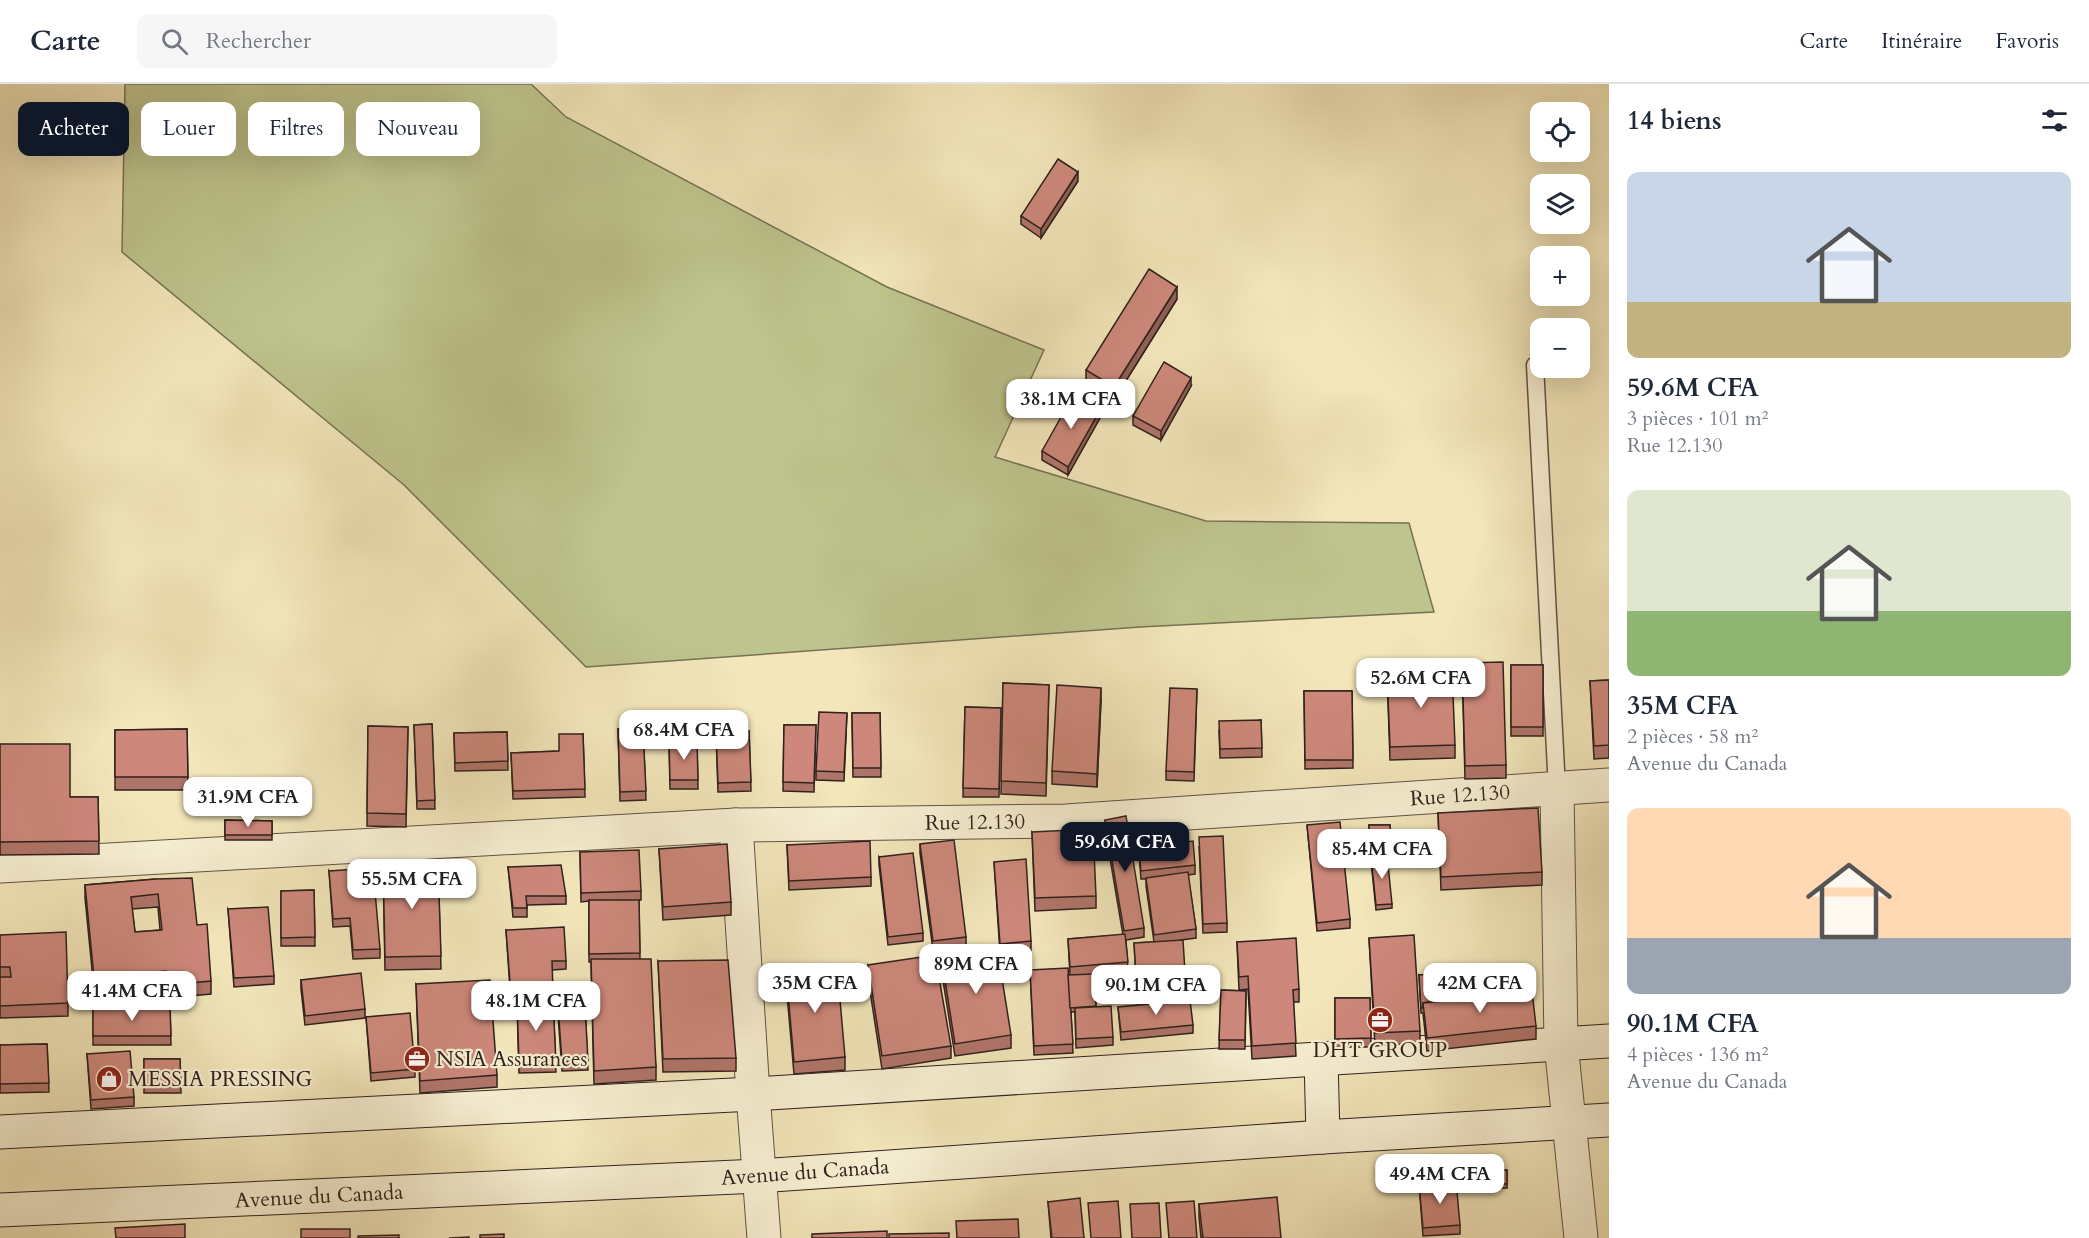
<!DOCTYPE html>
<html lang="fr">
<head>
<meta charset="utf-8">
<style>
	body { margin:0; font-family:Cardo,serif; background:#f6f6f7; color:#1f2937; height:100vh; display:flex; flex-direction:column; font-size:22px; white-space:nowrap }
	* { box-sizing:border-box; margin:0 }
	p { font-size:20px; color:#747a83 }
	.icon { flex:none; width:33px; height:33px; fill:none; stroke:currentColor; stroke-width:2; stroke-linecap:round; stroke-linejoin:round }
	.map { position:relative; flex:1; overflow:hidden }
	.sheet { display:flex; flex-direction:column; background:#fff; width:480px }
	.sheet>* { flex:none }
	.top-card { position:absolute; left:18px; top:18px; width:570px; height:54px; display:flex; gap:12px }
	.tools { position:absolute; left:1530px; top:18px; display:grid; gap:12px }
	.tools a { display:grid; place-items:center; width:60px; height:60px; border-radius:12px; background:#fff; box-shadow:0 6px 24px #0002; font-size:30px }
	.price { position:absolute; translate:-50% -51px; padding:0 14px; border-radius:12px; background:#fff; color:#222; font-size:20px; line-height:39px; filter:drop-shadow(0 2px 3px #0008) }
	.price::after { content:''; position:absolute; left:50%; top:36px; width:18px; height:14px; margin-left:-9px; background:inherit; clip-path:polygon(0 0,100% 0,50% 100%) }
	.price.on { background:#111827; color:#fff }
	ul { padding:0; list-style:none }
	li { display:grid; align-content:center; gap:12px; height:318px; padding:0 18px }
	li span { display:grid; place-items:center; height:186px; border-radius:12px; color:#555 }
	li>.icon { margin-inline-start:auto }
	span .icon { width:108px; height:108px; fill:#fffc; stroke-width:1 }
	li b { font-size:26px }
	h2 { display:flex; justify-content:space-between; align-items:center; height:72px; padding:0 18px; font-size:26px }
	.chip { padding:0 21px; border-radius:12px; background:#fff; box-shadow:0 6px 24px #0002; font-size:21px; line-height:54px }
	.chip.on { background:#111827; color:#fff }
	header { display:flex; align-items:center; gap:36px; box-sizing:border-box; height:84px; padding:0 30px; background:#fff; border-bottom:2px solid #e0e1e3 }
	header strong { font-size:28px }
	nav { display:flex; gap:33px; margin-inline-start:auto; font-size:21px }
	.search { width:420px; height:54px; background:#f6f6f7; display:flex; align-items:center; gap:15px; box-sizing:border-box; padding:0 21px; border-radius:12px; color:#747a83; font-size:22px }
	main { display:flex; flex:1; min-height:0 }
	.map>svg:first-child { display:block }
	.green { fill:#bec48d; stroke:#777254; stroke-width:1.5 }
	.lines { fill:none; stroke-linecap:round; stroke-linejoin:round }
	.service-casing { stroke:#605244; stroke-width:19 }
	.minor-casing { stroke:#605244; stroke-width:35 }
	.secondary-casing { stroke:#30211c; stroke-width:35 }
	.service { stroke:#f7efd2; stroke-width:16 }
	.minor { stroke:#f7efd2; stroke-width:33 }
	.secondary { stroke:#f7efd2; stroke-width:33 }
	.wall { fill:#b0756a; stroke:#30211c; stroke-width:1.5; fill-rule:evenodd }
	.shaded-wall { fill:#905f56; stroke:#30211c; stroke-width:1.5 }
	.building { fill:#cd887b; stroke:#30211c; stroke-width:1.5; fill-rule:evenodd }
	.labels { text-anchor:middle; stroke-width:4.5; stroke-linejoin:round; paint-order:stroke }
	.street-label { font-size:21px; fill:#30211c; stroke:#f7efd2 }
	.poi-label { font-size:21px; fill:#30211c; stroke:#f7efd2; text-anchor:start }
</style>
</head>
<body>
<header>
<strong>Carte</strong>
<div class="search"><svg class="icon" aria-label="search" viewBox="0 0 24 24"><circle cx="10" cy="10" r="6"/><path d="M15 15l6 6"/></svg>Rechercher</div>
<nav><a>Carte</a><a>Itinéraire</a><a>Favoris</a></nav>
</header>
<main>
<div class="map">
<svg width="1609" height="1154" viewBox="0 0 1609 1154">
	<rect width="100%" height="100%" fill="#f2e6ba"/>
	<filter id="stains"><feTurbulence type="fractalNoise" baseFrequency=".00333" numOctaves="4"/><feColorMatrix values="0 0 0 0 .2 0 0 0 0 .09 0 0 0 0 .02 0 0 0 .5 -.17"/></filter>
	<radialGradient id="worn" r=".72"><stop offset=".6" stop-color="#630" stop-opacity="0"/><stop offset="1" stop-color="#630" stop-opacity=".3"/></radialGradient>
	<path class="green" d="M125 0H531L566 33 887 203 1044 266 995 373 1206 437 1409 439 1434 528 1140 543 586 583 404 401 122 168Z"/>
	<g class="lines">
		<g class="service-casing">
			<path id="service" d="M1535 281 1557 705"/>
		</g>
		<g class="minor-casing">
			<g id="minor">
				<path d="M1557 705 1561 960 1581 1154"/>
				<path d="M736 741 753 1010 764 1154"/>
				<path d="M0 782 736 741 1066 737 1609 701"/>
			</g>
		</g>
		<g class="secondary-casing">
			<g id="secondary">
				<path d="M1321 974 1323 1053"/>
				<path d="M0 1048 753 1010 1609 957"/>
				<path d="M0 1126 759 1092 1323 1053 1609 1036"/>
			</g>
		</g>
		<use href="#service" class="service"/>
		<use href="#minor" class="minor"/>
		<use href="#secondary" class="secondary"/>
	</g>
	<g class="wall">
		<path d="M1078 97 1041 154 1021 140V132Z"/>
		<path d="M1177 215 1114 316 1086 299V286Z"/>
		<path d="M1191 302 1161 356 1133 341V332Z"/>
		<path d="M1100 334 1068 391 1042 376V367Z"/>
		<path d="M1462 579 1506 681V694L1465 695Z"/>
		<rect x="1511" y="581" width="32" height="71"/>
		<path d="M1387 589 1455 661V674L1390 676Z"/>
		<path d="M1609 596V674L1594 675 1590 597Z"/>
		<path d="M1003 599 1049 601 1046 712 1001 710Z"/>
		<path d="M1197 605 1194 697 1166 696V687Z"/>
		<path d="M1304 607H1352L1353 684 1305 685Z"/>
		<path d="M1101 616 1097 703 1052 700V687Z"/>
		<path d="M965 623 1001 624 999 713H963Z"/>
		<path d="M847 629 844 697 816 696V687Z"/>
		<path d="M852 629H880L881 693H853Z"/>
		<path d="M1261 636 1262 673 1220 674 1219 646Z"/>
		<path d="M432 640 435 725H417L414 641Z"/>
		<path d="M784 641H816L814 708 783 707Z"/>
		<path d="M368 642 408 643 406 743 367 742Z"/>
		<path d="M187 645 188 706H115V646Z"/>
		<path d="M618 645H643L646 716 620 717Z"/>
		<path d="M749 647 751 707 718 708 716 648Z"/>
		<path d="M507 648 508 686 455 687 454 649Z"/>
		<path d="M583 650 585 713 513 715 511 669 559 667Z"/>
		<path d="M669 658H697L698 705H670Z"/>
		<path d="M0 660 70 713H98L99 770 0 771Z"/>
		<path d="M1438 729 1542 788V801L1441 806Z"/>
		<path d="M225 736 272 737V756H225Z"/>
		<path d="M1105 736 1144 844V853L1126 856 1128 887 1094 890 1096 923 1113 953V961L1076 964 1075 928H1071L1073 969 1034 971 1030 886 1070 891 1068 855 1123 851 1105 745Z"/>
		<path d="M1307 741 1350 835V844L1317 847Z"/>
		<path d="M1369 741H1390L1391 770 1370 771Z"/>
		<path d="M1032 748 1096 812V824L1035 827Z"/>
		<path d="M1137 749 1171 760 1195 781V790L1188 791 1196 845V854L1181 856 1186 904V912L1137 915 1134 859 1154 858 1146 802V795H1141Z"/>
		<path d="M920 760 966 853V862L933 866 920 769Z"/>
		<path d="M787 761 871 793V802L789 806Z"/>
		<path d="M1199 762 1227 839V848L1203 849Z"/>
		<path d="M659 765 731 818V831L663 836Z"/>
		<path d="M580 768 641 807V816H639L640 875 656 983V996L594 1000 591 878H589V817L581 818Z"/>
		<path d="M879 773 923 849V857L888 861 879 781Z"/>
		<path d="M1371 777 1392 820V824L1376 826Z"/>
		<path d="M438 778 441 885 385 886 383 779Z"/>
		<path d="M994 778 1031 857V866L1000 869Z"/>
		<path d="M508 783 566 812V820L527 821V833H513Z"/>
		<path d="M329 787 380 865V874L353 875 350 842 333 843Z"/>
		<path d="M156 795 197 841 211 897V910L168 914 166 900 94 906 85 814V801ZM158 823 160 846 135 848 132 825Z"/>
		<path d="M314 806 315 862H281V807Z"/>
		<path d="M228 825 274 892V900L234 903Z"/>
		<path d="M506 846 566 877V885L552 886 556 988 519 989 517 919H511Z"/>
		<path d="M0 851 68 919V932L0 934Z"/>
		<path d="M1369 854 1420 947V959L1375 962Z"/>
		<path d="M1237 858 1299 905V918H1293L1296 972 1252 975 1248 905 1239 906Z"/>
		<path d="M941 871 1011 951V964L955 972 941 884Z"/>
		<path d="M658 877 736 974V987L663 988Z"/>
		<path d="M868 881 951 962V974L882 985 868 894Z"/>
		<path d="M786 886 845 973V986L794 990 786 899Z"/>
		<path d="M1419 891 1444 916 1536 942V955L1427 967 1423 929H1421Z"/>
		<path d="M301 896 365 925V934L305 941 301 905Z"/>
		<path d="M416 900 497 991V1003L420 1009Z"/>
		<path d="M585 902 586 924H585L588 986 562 987 558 931V922H560L559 904Z"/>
		<path d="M1221 906 1246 907 1245 965H1219Z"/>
		<path d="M1335 914H1370L1371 963H1335Z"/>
		<path d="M1118 923 1193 941V949L1121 956Z"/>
		<path d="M93 924H170L171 961H93Z"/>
		<path d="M366 933 415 985V993L371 997Z"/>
		<path d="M47 960 49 1008 0 1009V961Z"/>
		<path d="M87 970 134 1013V1022L91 1025Z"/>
		<path d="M144 975H180L181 1009H144Z"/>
		<path d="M1507 1086V1104L1476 1105 1475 1087Z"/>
		<path d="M1419 1100 1460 1141V1150L1423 1152Z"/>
		<path d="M1048 1118 1084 1154H1051Z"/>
		<path d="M1199 1120 1281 1154H1201L1199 1133Z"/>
	</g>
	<g class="shaded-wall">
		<path d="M1078 88V97L1041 154V145Z"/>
		<path d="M1177 203V215L1114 316V303Z"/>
		<path d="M1191 294V302L1161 356V347Z"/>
		<path d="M1100 326V334L1068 391V383Z"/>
		<path d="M1101 604V616L1097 703V690Z"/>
	</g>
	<g class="building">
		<path d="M1058 75 1078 88 1041 145 1021 132Z"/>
		<path d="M1149 185 1177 203 1114 303 1086 286Z"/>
		<path d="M1164 278 1191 294 1161 347 1133 332Z"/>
		<path d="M1074 310 1100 326 1068 383 1042 367Z"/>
		<path d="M1503 578 1506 681 1465 682 1462 579Z"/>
		<rect x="1511" y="581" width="32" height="62"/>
		<path d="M1452 586 1455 661 1390 663 1387 589Z"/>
		<path d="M1609 596V661L1594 662 1590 597Z"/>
		<path d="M1003 599 1049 601 1046 699 1001 697Z"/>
		<path d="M1057 601 1101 604 1097 690 1052 687Z"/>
		<path d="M1170 604 1197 605 1194 688 1166 687Z"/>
		<path d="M1304 607H1352L1353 676H1305Z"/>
		<path d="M965 623 1001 624 999 705 963 704Z"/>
		<path d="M819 628 847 629 844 688 816 687Z"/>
		<path d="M852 629H880L881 684H853Z"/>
		<path d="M1261 636 1262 664 1220 665 1219 637Z"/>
		<path d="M432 640 435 716 417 717 414 641Z"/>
		<path d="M784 641H816L814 699 783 698Z"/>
		<path d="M368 642 408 643 406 730 367 729Z"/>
		<path d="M187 645 188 693H115V646Z"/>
		<path d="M618 645H643L646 707 620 708Z"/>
		<path d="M749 647 751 698 718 699 716 648Z"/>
		<path d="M507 648 508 677 455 679 454 649Z"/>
		<path d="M559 650H583L585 705 513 707 511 669 559 667Z"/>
		<path d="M669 658H697L698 696H670Z"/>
		<path d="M0 660H70V713H98L99 757 0 758Z"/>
		<path d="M1538 724 1542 788 1441 793 1438 729Z"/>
		<path d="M1126 732 1144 844 1124 847 1105 736Z"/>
		<path d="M225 736 272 737V751H225Z"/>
		<path d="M1340 738 1350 835 1317 839 1307 741Z"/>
		<path d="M1369 741H1390L1391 766H1370Z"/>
		<path d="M1093 745 1096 812 1035 814 1032 748Z"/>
		<path d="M1169 745 1171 760 1193 757 1195 781 1141 787 1137 749Z"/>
		<path d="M1223 752 1227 839 1203 840 1199 753Z"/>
		<path d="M954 756 966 853 933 857 920 760Z"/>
		<path d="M870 757 871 793 789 797 787 761Z"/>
		<path d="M727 760 731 818 663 823 659 765Z"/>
		<path d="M639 766 641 807 581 809 580 768Z"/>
		<path d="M913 769 923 849 888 853 879 773Z"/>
		<path d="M1387 771 1392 820 1376 821 1371 773Z"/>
		<path d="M1026 775 1031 857 1000 860 994 778Z"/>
		<path d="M438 778 441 872 385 873 383 779Z"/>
		<path d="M561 781 566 812H526L527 824H513L508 783Z"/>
		<path d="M373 784 380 865 353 866 350 834 333 835 329 787Z"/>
		<path d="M1188 788 1196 845 1154 851 1146 794Z"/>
		<path d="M192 794 197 841 207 840 211 897 168 901 166 887 94 893 85 801 156 795ZM158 810 162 846 135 848 131 813Z"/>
		<path d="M314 806 315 853 281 854V807Z"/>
		<path d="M589 816H639L640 869 589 870Z"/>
		<path d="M268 823 274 892 234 894 228 825Z"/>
		<path d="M564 843 566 877H552L553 908 511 911 506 846Z"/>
		<path d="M66 848 68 919 0 922V893H11L10 883H0V851Z"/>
		<path d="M1125 850 1128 878 1070 883 1068 855Z"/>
		<path d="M1414 851 1420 947 1375 949 1369 854Z"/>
		<path d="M1296 854 1299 905 1293 906 1296 959 1252 962 1248 892 1239 893 1237 858Z"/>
		<path d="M1183 856 1186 904 1137 906 1134 859Z"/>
		<path d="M997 863 1011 951 955 960 941 871Z"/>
		<path d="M935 871 951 962 882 972 868 881Z"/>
		<path d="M591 875H651L656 983 594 987Z"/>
		<path d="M728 876 736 974 663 975 658 877Z"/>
		<path d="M837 882 845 973 794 978 786 886Z"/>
		<path d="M1068 884 1073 960 1034 962 1030 886Z"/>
		<path d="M361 889 365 925 305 932 301 896Z"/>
		<path d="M1442 889 1444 916 1423 919V924H1421L1419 891Z"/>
		<path d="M1094 890 1096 922 1070 924 1068 891Z"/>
		<path d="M490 896 497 991 420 997 416 900Z"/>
		<path d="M585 902 586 919 560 921 559 904Z"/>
		<path d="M1221 906 1246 907 1245 956H1219Z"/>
		<path d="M1532 907 1536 942 1427 954 1423 919Z"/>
		<path d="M1335 914H1370L1371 954 1335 955Z"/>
		<path d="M553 915 556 979 519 980 517 916Z"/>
		<path d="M1190 916 1193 941 1121 948 1118 923Z"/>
		<path d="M585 921 588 977 562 978 558 922Z"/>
		<path d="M1111 922 1113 953 1076 955 1075 924Z"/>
		<path d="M93 924H170L171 952H93Z"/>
		<path d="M410 929 415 985 371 989 366 933Z"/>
		<path d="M47 960 49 999 0 1000V961Z"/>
		<path d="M130 967 134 1013 91 1016 87 970Z"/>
		<path d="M144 975H180L181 1000H144Z"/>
		<path d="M1507 1086V1100H1476L1475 1087Z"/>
		<path d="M1456 1097 1460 1141 1423 1144 1419 1100Z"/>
		<path d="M1277 1113 1281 1154H1203L1199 1120Z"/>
		<path d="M1080 1114 1084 1154H1052L1048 1118Z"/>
		<path d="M1118 1117 1121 1154H1091L1088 1119Z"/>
		<path d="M1194 1117 1197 1154H1169L1166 1119Z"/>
		<path d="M1159 1119 1161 1154H1132L1130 1120Z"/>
		<path d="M1018 1135 1019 1154H957L956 1137Z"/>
		<path d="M185 1140V1154H116L115 1144Z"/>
		<rect x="301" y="1145" width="49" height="9"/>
		<path d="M887 1147V1154H812V1150Z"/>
		<path d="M949 1149V1154H889V1150Z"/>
		<path d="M504 1150V1154H480V1151Z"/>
		<path d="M399 1151V1154H358V1152Z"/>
		<path d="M469 1153V1154H449Z"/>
	</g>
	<defs>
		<g id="office-disc" transform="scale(1.35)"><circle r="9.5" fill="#8f2418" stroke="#f7efd2"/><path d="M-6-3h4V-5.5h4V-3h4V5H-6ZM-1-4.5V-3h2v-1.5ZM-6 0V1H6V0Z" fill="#fff"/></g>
		<g id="shop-disc" transform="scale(1.35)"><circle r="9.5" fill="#8f2418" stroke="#f7efd2"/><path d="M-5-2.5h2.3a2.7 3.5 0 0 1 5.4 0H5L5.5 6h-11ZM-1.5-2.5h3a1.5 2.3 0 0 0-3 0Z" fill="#fff"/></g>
	</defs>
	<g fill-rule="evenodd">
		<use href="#office-disc" x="1380" y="936"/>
		<use href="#office-disc" x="417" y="975"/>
		<use href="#shop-disc" x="109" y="995"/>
	</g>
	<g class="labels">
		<g class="street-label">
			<text transform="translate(1460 711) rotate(-4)" y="7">Rue 12.130</text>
			<text transform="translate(975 738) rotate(-1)" y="7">Rue 12.130</text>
			<text transform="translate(805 1088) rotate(-4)" y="7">Avenue du Canada</text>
			<text transform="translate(319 1112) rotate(-3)" y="7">Avenue du Canada</text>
		</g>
		<g class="poi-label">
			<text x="1380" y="973" text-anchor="middle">DHT GROUP</text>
			<text x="436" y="982">NSIA Assurances</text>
			<text x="128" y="1002">MESSIA PRESSING</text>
		</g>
	</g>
	<rect width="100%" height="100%" filter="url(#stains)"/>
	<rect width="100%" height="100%" fill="url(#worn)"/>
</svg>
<div class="tools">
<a><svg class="icon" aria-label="locate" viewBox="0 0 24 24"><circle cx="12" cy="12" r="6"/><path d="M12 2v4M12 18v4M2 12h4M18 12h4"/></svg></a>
<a><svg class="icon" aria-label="layers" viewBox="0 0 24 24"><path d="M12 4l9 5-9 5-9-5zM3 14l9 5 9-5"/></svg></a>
<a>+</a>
<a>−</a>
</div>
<b class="price" style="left:1071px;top:346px">38.1M CFA</b>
<b class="price" style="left:1421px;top:625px">52.6M CFA</b>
<b class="price" style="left:684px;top:677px">68.4M CFA</b>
<b class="price" style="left:248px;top:744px">31.9M CFA</b>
<b class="price on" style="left:1125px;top:789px">59.6M CFA</b>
<b class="price" style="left:1382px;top:796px">85.4M CFA</b>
<b class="price" style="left:412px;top:826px">55.5M CFA</b>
<b class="price" style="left:976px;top:911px">89M CFA</b>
<b class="price" style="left:815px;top:930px">35M CFA</b>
<b class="price" style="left:1480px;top:930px">42M CFA</b>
<b class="price" style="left:1156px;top:932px">90.1M CFA</b>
<b class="price" style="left:132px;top:938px">41.4M CFA</b>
<b class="price" style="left:536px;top:948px">48.1M CFA</b>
<b class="price" style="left:1440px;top:1121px">49.4M CFA</b>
<div class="top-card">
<a class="chip on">Acheter</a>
<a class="chip">Louer</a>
<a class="chip">Filtres</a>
<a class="chip">Nouveau</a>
</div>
</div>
<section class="sheet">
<h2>14 biens<svg class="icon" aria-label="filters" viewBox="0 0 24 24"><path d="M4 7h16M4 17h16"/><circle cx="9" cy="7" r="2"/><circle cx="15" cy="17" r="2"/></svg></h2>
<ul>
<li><span style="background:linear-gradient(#c9d6e8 70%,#c2b280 0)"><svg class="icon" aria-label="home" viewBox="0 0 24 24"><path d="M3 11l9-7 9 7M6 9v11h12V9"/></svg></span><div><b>59.6M CFA</b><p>3 pièces · 101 m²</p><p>Rue 12.130</p></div></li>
<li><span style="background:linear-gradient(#dfe7d0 65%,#8fb573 0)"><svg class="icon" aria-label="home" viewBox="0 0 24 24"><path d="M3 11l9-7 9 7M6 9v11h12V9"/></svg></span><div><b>35M CFA</b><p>2 pièces · 58 m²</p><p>Avenue du Canada</p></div></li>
<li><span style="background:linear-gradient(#ffd9b3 70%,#9aa5b1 0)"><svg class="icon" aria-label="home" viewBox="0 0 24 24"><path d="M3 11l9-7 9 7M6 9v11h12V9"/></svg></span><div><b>90.1M CFA</b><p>4 pièces · 136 m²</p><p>Avenue du Canada</p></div></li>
</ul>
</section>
</main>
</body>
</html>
